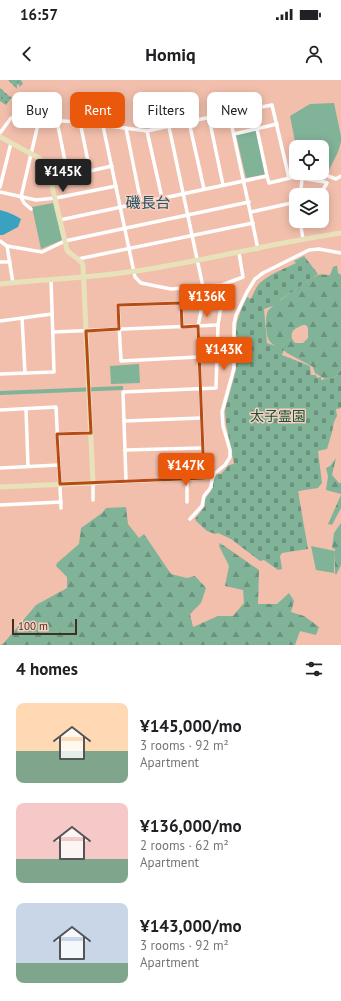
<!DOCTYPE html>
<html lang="en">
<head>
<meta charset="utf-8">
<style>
	body { margin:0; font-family:"PT Sans","Noto Sans JP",sans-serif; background:#f2f2f2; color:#202124; height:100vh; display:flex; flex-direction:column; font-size:15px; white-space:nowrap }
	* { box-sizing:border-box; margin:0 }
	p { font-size:13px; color:#757577 }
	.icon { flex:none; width:22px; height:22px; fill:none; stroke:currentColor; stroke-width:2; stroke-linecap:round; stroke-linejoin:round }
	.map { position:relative; height:565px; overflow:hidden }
	.details { display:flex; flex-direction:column; background:#fff; flex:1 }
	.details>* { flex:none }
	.guide { position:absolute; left:12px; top:12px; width:317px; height:36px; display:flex; gap:8px }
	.buttons { position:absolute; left:289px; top:60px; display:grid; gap:8px }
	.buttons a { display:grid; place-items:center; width:40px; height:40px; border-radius:8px; background:#fff; box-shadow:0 2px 10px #0003; font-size:20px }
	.scale { position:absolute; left:12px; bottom:10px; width:65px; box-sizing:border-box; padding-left:4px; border:2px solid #422f27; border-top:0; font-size:11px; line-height:14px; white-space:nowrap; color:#422f27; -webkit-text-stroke:3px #f8cfbf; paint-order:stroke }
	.price { position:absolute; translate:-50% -34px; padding:0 9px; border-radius:4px; background:#ea580c; color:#fff; font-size:13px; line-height:26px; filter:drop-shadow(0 1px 2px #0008) }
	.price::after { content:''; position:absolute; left:50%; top:24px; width:12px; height:9px; margin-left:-6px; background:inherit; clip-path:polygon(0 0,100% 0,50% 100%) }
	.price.active { background:#222; color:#fff }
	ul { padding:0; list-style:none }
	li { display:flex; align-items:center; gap:12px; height:100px; padding:0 16px }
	li span { display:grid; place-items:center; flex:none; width:112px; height:80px; border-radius:8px; color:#555 }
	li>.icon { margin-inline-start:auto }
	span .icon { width:48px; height:48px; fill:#fffc; stroke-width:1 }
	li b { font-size:17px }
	h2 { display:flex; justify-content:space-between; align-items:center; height:48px; padding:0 16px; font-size:17px }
	.pill { padding:0 14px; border-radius:8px; background:#fff; box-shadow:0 2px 10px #0003; font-size:14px; line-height:36px }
	.pill.active { background:#ea580c; color:#fff }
	.status { display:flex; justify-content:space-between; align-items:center; height:28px; padding:0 20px; background:#fff; direction:ltr }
	.status svg { height:11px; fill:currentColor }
	header { display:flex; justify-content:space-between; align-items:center; height:52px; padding:0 16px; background:#fff; font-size:18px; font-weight:800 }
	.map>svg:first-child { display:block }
	.grass { fill:url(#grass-dots) }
	.forest { fill:url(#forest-firs); fill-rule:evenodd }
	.cemetery { fill:url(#cemetery-stones) }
	.park { fill:#81b399 }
	.water { fill:#3ba1c0 }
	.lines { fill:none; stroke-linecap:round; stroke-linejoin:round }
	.street { stroke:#fff; stroke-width:3.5 }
	.secondary { stroke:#e7e2b9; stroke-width:5 }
	.marked { fill:none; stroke:#b64c14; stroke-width:3; stroke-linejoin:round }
	.labels { text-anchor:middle; stroke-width:3; stroke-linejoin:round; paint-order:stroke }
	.park-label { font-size:14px; fill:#12553a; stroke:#f8cfbf }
	.neighbourhood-label { font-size:15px; fill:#235666; stroke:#f8cfbf }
</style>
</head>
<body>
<div class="status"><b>16:57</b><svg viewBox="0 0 49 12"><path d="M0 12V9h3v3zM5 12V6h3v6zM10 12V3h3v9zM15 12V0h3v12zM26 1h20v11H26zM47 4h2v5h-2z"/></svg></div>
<header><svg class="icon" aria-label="back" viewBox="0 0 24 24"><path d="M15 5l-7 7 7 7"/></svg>Homiq<svg class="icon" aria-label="person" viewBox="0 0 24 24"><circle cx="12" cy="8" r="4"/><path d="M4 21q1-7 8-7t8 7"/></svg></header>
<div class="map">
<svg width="341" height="565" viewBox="0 0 341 565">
	<defs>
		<pattern id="grass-dots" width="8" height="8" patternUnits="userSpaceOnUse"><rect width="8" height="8" fill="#81b399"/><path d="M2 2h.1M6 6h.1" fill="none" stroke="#6b927d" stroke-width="1.8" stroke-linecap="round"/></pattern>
		<pattern id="forest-firs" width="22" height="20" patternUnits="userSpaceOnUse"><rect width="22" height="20" fill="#81b399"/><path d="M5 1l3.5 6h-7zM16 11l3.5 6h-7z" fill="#6b927d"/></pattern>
		<pattern id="cemetery-stones" width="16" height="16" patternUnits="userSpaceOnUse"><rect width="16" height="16" fill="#81b399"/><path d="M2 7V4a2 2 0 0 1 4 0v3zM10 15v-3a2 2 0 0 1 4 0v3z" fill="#6b927d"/></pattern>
	</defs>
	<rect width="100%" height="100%" fill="#f2bfac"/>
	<g class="grass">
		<path d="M8 0H21L23 4 19 7V4L17 5V9Z"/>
		<path d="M0 8 9 16 12 17 6 25 0 21Z"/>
	</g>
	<g class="forest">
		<path d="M337 186 338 193 341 195V290L335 297 325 299 315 293 313 287 287 273C281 267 271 267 268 258 266 254 265 235 268 231 270 227 313 196 318 195 321 194 327 195 330 195L333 187ZM303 245H306L308 248V258L303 263H295L292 259C290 250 296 248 303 245Z"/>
		<path d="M336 378 332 395 339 403H341V414L326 410 328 396 326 388 330 386Z"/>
		<path d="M341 415V428L332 445 328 444Z"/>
		<path d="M126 427 128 444 139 458 144 454 171 494 187 498 195 496 206 508 201 523 190 534 193 547 218 536H233L244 523 243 510 225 506 229 486 219 466 220 463 259 490 258 524H277L289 513 294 521 291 532 304 536 319 547 316 555 300 551 295 565H0L3 564 36 525 67 508V497L56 486 57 483 79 464 81 448 102 433 106 428Z"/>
		<path d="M341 443V485L336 495 335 493V469L332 468 334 453Z"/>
	</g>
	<path class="cemetery" d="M304 176 318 194 280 220 279 224 264 229 267 263 284 269 282 275 310 286 311 295H316L317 298 321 297V300L335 297 341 290V328L336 329 337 336 334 342 332 352 327 369 318 371 322 403 318 408 298 411 308 469 282 473 280 476 282 489 278 490 264 480 260 481 231 459 218 453 215 454 207 451 196 441 195 439 205 426V419L211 411 215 397 217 394H221L229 385 234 384 226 344 225 330 236 290V252L237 242 241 230 247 217 251 219C254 213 256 206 261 202 270 194 284 189 296 183L294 181Z"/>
	<g class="park">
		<path d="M334 23 341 56V62L338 72 326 96 301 94 322 93V67H296L290 36 310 24Z"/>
		<path d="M257 50 266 94 246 98 236 55Z"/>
		<path d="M53 123 62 160 41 169 32 127Z"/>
		<path d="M139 284 140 303 111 304 110 286Z"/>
		<path d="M123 306V310L0 315V311Z"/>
		<path d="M311 466 335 471 334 493 316 490Z"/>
	</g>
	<path class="water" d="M0 130C8 132 15 135 21 139L18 147 3 155H0Z"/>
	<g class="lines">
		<g class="street">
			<path d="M229 33 272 25 289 98"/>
			<path d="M209 38 223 105"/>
			<path d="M57 41 68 96"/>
			<path d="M80 42 90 91"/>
			<path d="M189 42 204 109"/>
			<path d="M103 46 135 197 141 203 171 209 222 205 243 197 239 173"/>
			<path d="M118 47 120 34"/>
			<path d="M169 47 203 207"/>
			<path d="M126 48 141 123"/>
			<path d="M257 49 267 96"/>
			<path d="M147 51 162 118"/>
			<path d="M0 53 11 38 80 42 147 51 229 33 258 169"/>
			<path d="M234 54 277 44"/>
			<path d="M328 96 336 99 341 96"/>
			<path d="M51 98 68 96 112 86"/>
			<path d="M302 99 301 109 312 115"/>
			<path d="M0 107 11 63"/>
			<path d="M0 112 36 120 56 118 116 106"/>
			<path d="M31 129 24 123 21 117 39 40"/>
			<path d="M251 132 296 122V123"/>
			<path d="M60 140 267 96 269 103 294 97 325 102 327 103 320 115"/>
			<path d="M300 141 303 159"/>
			<path d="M0 161 7 166 42 172 65 161 249 122"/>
			<path d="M7 166 13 203"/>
			<path d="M78 179 253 143"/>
			<path d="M0 182H10"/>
			<path d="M22 238 25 293"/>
			<path d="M0 241 52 234"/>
			<path d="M182 247 181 223 118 225 121 281 198 277"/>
			<path d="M53 252 218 245"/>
			<path d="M0 294 54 292 51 199"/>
			<path d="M26 329 28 386"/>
			<path d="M0 330 56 327 61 428"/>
			<path d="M124 341 201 338"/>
			<path d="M57 354 91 353"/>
			<path d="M125 370 202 368"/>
			<path d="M0 388 59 385"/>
			<path d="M187 399V422"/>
			<path d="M126 401 123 312 216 308 218 245 222 220 203 221"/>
			<path d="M93 420V403L204 398 198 246 206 207"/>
			<path d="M0 425 61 422"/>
			<path d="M190 439 202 426 204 416 211 407 212 399 215 393 225 385 230 377V370L223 346 222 332 234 288V244L236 235 247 212 255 199 263 193 309 170 319 169 341 173"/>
		</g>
		<g class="secondary">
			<path d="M0 57 39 78 48 89 67 170C71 176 80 178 83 185L93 403 0 407"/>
			<path d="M0 204C45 199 91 198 136 191 205 181 272 163 341 153"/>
		</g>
	</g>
	<path class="marked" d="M181 223 182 247 198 246 204 398 60 404 57 354 91 353 86 251 119 249 118 225Z"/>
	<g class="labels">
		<g class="park-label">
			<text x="278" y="341">太子霊園</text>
		</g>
		<g class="neighbourhood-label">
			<text x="148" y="128">磯長台</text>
		</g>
	</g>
</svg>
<div class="buttons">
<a><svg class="icon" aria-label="locate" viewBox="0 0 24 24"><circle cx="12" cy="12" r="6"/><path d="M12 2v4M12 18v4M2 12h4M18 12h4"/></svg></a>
<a><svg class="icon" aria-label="layers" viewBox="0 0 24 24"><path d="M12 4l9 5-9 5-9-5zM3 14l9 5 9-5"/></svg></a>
</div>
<div class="scale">100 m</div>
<b class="price active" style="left:63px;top:113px">¥145K</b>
<b class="price" style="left:207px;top:238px">¥136K</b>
<b class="price" style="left:224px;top:291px">¥143K</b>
<b class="price" style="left:186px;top:407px">¥147K</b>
<div class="guide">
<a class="pill">Buy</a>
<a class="pill active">Rent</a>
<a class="pill">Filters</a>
<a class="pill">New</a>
</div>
</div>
<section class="details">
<h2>4 homes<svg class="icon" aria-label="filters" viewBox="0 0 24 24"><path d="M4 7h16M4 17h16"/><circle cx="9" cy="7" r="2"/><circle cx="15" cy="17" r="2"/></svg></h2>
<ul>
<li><span style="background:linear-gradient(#ffd9b3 60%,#7fa58c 0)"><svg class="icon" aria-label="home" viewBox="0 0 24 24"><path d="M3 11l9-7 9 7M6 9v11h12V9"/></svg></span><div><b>¥145,000/mo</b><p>3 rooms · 92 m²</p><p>Apartment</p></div></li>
<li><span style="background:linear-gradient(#f6c9c9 70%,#7fa58c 0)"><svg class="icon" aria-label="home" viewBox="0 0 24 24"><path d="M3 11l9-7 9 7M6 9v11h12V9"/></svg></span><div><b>¥136,000/mo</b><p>2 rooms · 62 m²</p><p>Apartment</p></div></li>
<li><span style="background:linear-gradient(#c9d6e8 75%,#7fa58c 0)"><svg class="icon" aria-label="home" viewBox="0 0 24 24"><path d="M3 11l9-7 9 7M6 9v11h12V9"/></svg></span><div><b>¥143,000/mo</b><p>3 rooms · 92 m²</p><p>Apartment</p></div></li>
</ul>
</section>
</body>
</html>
